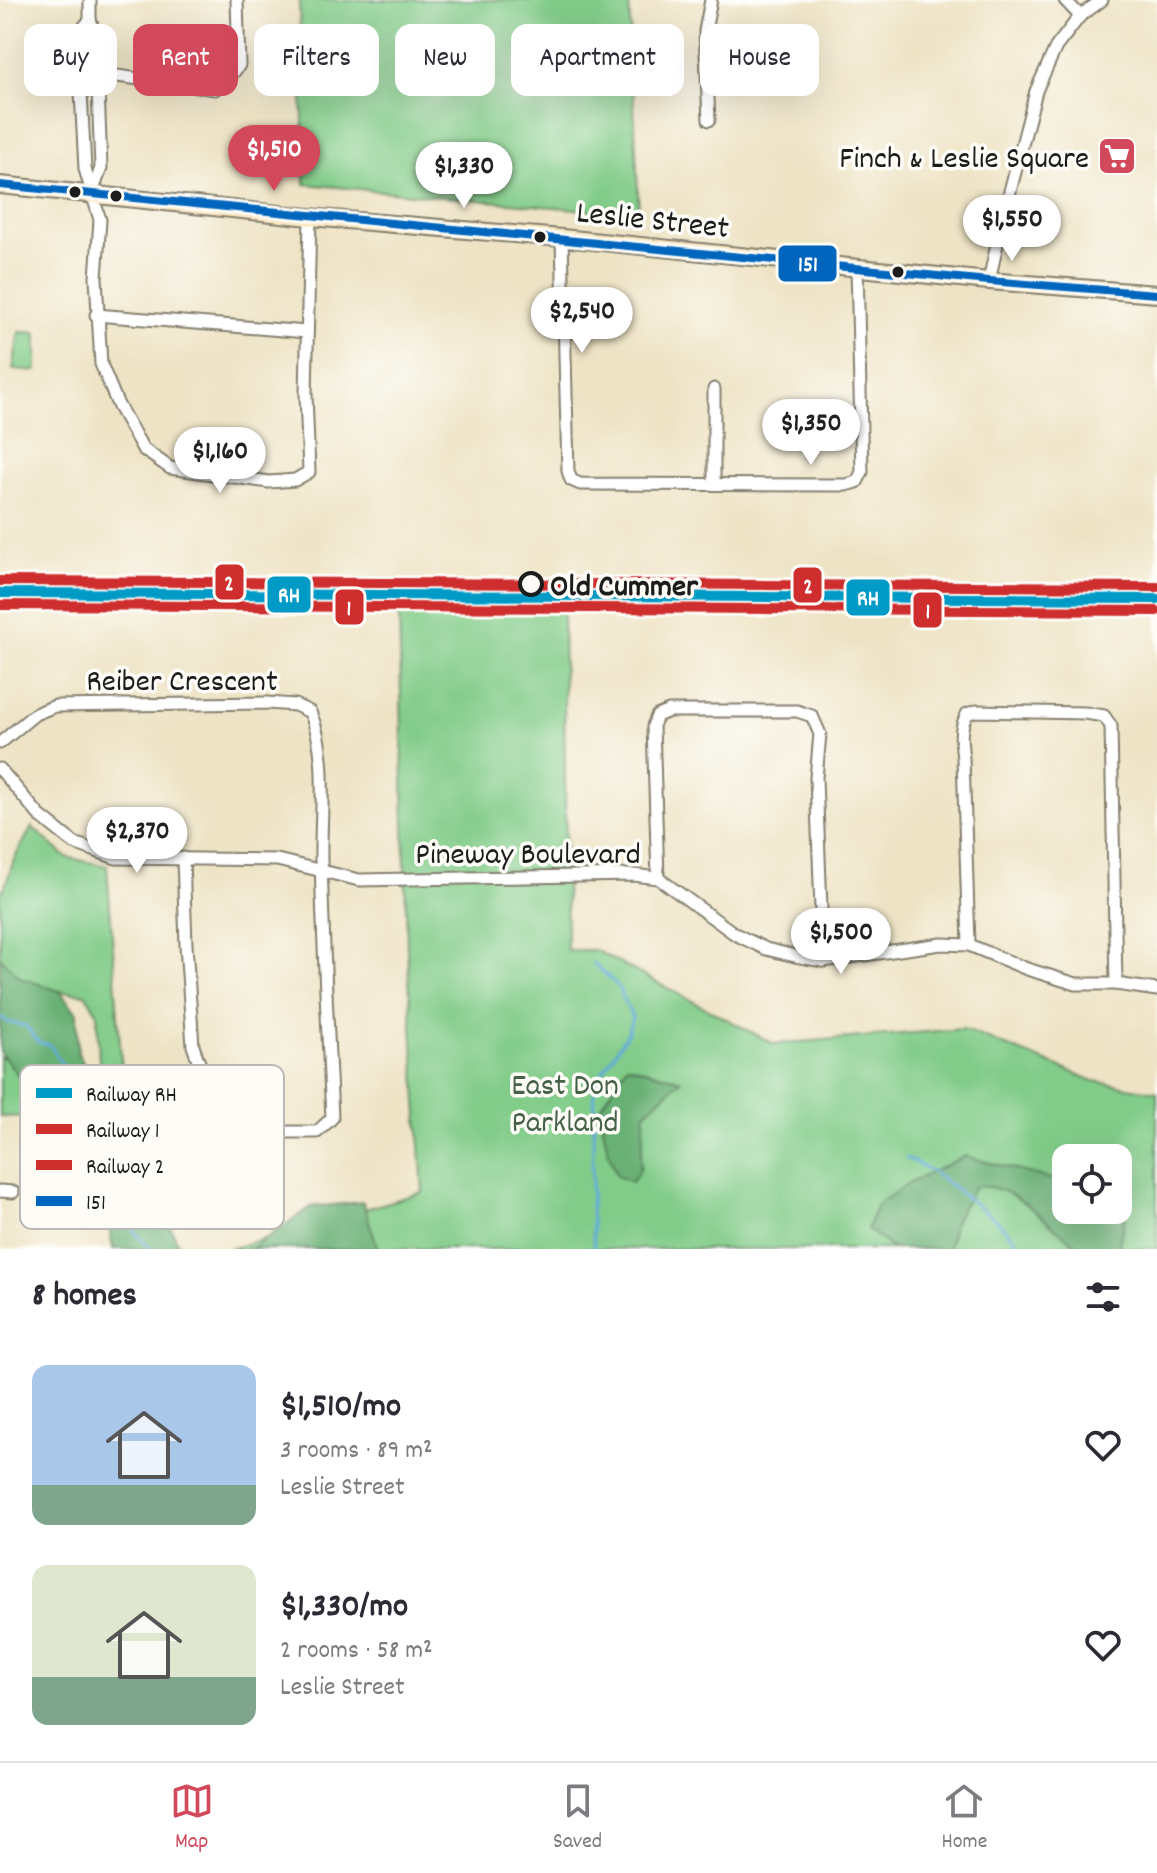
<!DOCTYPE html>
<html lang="en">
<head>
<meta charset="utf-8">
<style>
	body { margin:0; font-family:Dekko,sans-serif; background:#f2f2f3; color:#2b2b33; height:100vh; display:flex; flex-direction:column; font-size:30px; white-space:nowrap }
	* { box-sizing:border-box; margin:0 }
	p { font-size:26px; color:#7c7c81 }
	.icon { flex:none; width:44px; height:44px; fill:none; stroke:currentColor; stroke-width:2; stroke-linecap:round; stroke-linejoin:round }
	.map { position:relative; height:1249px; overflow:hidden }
	.drawer { display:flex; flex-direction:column; background:#fff; flex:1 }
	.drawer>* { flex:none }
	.guide { position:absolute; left:24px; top:24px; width:1110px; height:72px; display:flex; gap:16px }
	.buttons { position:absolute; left:1052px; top:1144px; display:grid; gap:16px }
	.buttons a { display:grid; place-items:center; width:80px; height:80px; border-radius:16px; background:#fff; box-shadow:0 8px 32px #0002; font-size:40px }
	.price { position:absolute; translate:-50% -68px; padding:0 18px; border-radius:28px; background:#fff; color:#222; font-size:26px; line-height:52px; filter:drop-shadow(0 2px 4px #0008) }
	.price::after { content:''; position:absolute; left:50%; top:48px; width:24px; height:18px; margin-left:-12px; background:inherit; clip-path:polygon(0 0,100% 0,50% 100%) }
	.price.active { background:#d1495b; color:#fff }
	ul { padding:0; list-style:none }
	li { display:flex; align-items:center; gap:24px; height:200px; padding:0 32px }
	li span { display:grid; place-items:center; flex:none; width:224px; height:160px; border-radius:16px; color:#555 }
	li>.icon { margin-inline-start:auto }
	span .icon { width:96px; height:96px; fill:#fffc; stroke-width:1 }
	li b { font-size:34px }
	h2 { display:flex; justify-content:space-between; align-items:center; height:96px; padding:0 32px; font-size:34px }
	.chip { padding:0 28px; border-radius:16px; background:#fff; box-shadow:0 8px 32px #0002; font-size:28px; line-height:72px }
	.chip.active { background:#d1495b; color:#fff }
	.menu { display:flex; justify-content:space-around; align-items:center; height:112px; border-top:2px solid #e1e1e2; background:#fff; font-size:22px; color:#7c7c81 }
	.menu a { display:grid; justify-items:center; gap:4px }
	.menu .active { color:#d1495b }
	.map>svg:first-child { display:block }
	.green { fill:#82cc89; stroke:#4f7452; stroke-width:2; fill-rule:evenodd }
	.forest { fill:#69b075; stroke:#426648; stroke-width:2 }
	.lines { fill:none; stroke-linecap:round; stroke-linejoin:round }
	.stream { stroke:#60aad8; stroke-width:3 }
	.minor-casing { stroke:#858070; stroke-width:15 }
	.secondary-casing { stroke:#858070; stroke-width:20 }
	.minor { stroke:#fff; stroke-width:11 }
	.secondary { stroke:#fae7c3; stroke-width:16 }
	.bus-1-casing { stroke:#fdfcf7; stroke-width:14 }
	.bus-1 { stroke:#0065bd; stroke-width:8 }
	.rail-1-casing { stroke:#fdfcf7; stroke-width:16 }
	.rail-2-casing { stroke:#fdfcf7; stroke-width:16 }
	.rail-3-casing { stroke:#fdfcf7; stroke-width:16 }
	.rail-1 { stroke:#009ac7; stroke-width:10 }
	.rail-2 { stroke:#cf2e2f; stroke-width:10 }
	.rail-3 { stroke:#cf2e2f; stroke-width:10 }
	.bus-dot { fill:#1c1c1c; stroke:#fdfcf7; stroke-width:3 }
	.stop-dot { fill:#fdfcf7; stroke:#1c1c1c; stroke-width:4 }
	.labels { text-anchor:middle; stroke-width:7; stroke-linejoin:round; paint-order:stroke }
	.poi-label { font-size:32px; fill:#1c1c1c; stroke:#fdfcf7; text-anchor:end }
	.street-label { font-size:32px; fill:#1c1c1c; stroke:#fdfcf7 }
	.stop-label { font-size:32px; font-weight:bold; fill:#1c1c1c; stroke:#fdfcf7; text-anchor:start }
	.park-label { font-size:32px; fill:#456248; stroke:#fdfcf7 }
	.key { fill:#fdfcf7; stroke:#bab9b5; stroke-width:2 }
	.key-label { font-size:22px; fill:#1c1c1c }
	.line-badge { stroke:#fdfcf7; stroke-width:3 }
	.badge-label { font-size:22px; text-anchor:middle; font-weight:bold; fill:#fff }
</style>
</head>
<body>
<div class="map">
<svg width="1157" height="1249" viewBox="0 0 1157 1249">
	<rect width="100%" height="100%" fill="#fdfcf7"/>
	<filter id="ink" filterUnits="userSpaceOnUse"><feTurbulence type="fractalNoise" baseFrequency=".0125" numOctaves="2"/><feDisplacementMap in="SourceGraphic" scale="16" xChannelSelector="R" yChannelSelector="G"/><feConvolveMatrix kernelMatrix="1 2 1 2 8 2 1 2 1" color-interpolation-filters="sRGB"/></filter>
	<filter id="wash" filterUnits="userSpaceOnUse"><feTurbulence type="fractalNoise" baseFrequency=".006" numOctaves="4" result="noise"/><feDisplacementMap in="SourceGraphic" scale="32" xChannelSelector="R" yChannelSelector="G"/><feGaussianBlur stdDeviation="1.8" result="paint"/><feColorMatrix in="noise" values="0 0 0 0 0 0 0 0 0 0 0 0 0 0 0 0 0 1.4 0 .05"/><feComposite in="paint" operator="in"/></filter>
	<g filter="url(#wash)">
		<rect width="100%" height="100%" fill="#eee3c5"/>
		<g class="green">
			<path d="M299 0H629L639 215 305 184Z"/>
			<path d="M19 332 37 333V371L13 369Z"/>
			<path d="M563 610 567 950H595L774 1044 963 1029 1094 1081 1157 1092V1249H229L423 1192 407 951 399 611ZM1066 1158H1118V1210H1066Z"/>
			<path d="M32 827 66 857 107 866 122 1072 99 1063 97 1012 85 994 3 985 0 981V890L4 889 15 857Z"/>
			<path d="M0 1056 21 1068 31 1116 0 1117Z"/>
		</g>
		<g class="forest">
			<path d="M0 957 21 978 60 991 77 1013 78 1054 96 1084 121 1109 180 1249H113L98 1157 88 1130 34 1112 32 1093 0 1052Z"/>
			<path d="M627 1065 681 1080 645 1113 640 1170 632 1182 617 1176 608 1151 599 1109Z"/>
			<path d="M964 1156 1066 1183V1210H1118V1197L1123 1198 1126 1213 1118 1249C1107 1249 1090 1249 1081 1247 1049 1229 1016 1181 974 1187L956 1218 948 1249H893L867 1229 877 1205 906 1185Z"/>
			<path d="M363 1202 378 1249H251L311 1207Z"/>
		</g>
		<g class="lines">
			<g class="stream">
				<path d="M593 963 617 985 632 1017 628 1032 595 1084 591 1207 594 1249"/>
				<path d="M0 1017 7 1022 26 1026 38 1042 50 1045 84 1099 107 1121 114 1162 130 1199 135 1233 151 1249"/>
				<path d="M906 1158 930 1170 995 1219 1025 1249"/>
			</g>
		</g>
	</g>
	<g filter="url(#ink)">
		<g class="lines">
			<g class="minor-casing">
				<g id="minor">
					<path d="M90 0V20L96 35 101 168 92 193"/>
					<path d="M1065 0 1080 16"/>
					<path d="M90 20 78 34 85 169 100 220 96 278 101 364 118 405 143 449 170 468 269 482 295 480 309 472 306 394 310 217"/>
					<path d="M79 71 215 89 228 79 239 65 237 0"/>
					<path d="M709 120 705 31 711 0"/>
					<path d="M562 238 568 471 571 480 580 484 846 485 857 482 862 472 857 267"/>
					<path d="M989 281 1001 226 1036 91 1056 47 1080 16 1102 0"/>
					<path d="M96 315 307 332"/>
					<path d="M714 484V389"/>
					<path d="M0 743 35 714 55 706 267 703 295 705 310 712C329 754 320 813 321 859 323 945 328 1031 332 1118L317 1132H235L219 1118 193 1046 186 945 183 858"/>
					<path d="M0 769 39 815 74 843 116 858 277 860 359 880 633 875 658 878 735 934 766 949 795 956 823 961 941 944 969 945 1027 969 1076 984H1116L1157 990"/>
					<path d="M658 878 653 726 657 716 669 711H797L812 716 820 734 816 778 823 961"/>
					<path d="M969 945 963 758C961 742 959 729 967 714L976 711 1085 713 1104 716 1111 726 1116 984"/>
					<path d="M0 1191 13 1192"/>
				</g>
			</g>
			<g class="secondary-casing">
				<path id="secondary" d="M0 185 310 217 562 238 989 281 1157 294"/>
			</g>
			<use href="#minor" class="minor"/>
			<use href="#secondary" class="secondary"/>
			<g class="bus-1-casing">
				<path id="bus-1" d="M0 185 989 281 1157 294"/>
			</g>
			<use href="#bus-1" class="bus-1"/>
			<g class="rail-1-casing">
				<path id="rail-1" d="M0 593 1157 599"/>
			</g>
			<g class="rail-2-casing">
				<path id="rail-2" d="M0 605 1157 611"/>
			</g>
			<g class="rail-3-casing">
				<path id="rail-3" d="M0 581 1157 587"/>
			</g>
			<use href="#rail-1" class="rail-1"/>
			<use href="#rail-2" class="rail-2"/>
			<use href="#rail-3" class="rail-3"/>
		</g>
	</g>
	<defs>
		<g id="supermarket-square" transform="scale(2)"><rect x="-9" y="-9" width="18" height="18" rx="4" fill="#d1495b" stroke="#fdfcf7"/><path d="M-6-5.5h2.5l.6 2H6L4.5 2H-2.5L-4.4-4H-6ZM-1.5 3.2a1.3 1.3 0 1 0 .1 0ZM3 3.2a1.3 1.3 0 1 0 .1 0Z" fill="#fff"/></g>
	</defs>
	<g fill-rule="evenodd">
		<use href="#supermarket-square" x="1117" y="156"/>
	</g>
	<g class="bus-dot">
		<circle cx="75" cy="192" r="7"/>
		<circle cx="116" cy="196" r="7"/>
		<circle cx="540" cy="237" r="7"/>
		<circle cx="898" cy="272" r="7"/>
	</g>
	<circle class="stop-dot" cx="531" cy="584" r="11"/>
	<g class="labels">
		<g class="poi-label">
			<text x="1089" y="167">Finch &amp; Leslie Square</text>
		</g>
		<g class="street-label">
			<text transform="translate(653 218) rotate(6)" y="11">Leslie Street</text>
			<text x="182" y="690">Reiber Crescent</text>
			<text x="528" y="863">Pineway Boulevard</text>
		</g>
		<g class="stop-label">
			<text x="550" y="595">Old Cummer</text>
		</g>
		<g class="park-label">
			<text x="565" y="1094">East Don<tspan x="565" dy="37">Parkland</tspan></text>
		</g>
	</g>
	<rect x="20" y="1065" width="264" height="164" rx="12" class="key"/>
	<rect x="36" y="1088" width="36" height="10" fill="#009ac7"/>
	<rect x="36" y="1124" width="36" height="10" fill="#cf2e2f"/>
	<rect x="36" y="1160" width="36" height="10" fill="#cf2e2f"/>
	<rect x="36" y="1196" width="36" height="10" fill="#0065bd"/>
	<g class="key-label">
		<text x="86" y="1101">Railway RH</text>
		<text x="86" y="1137">Railway 1</text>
		<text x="86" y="1173">Railway 2</text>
		<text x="86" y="1209">151</text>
	</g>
	<g class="line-badge">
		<rect x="777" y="244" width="61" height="39" rx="8" fill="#0065bd"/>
		<rect x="214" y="563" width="31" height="38" rx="8" fill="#cf2e2f"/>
		<rect x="792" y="566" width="31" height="38" rx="8" fill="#cf2e2f"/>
		<rect x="266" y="575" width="46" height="39" rx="8" fill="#009ac7"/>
		<rect x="845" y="578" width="46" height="39" rx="8" fill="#009ac7"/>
		<rect x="334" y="588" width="31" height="38" rx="8" fill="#cf2e2f"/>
		<rect x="912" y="591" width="31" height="38" rx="8" fill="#cf2e2f"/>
	</g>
	<g class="badge-label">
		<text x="808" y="271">151</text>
		<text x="229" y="590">2</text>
		<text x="808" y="593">2</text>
		<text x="289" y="602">RH</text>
		<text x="868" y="605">RH</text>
		<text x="349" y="615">1</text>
		<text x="928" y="618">1</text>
	</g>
</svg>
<div class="buttons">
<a><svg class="icon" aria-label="locate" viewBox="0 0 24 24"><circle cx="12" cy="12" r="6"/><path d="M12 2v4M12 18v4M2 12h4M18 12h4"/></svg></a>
</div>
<b class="price active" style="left:274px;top:193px">$1,510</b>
<b class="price" style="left:464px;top:210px">$1,330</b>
<b class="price" style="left:1012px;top:263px">$1,550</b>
<b class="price" style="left:582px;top:355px">$2,540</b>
<b class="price" style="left:811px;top:467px">$1,350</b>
<b class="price" style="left:220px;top:495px">$1,160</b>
<b class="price" style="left:137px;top:875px">$2,370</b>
<b class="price" style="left:841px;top:976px">$1,500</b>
<div class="guide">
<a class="chip">Buy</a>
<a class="chip active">Rent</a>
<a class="chip">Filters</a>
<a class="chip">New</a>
<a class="chip">Apartment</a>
<a class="chip">House</a>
</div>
</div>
<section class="drawer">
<h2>8 homes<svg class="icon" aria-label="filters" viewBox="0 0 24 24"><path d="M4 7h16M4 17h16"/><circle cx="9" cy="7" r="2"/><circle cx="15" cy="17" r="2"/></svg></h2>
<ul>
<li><span style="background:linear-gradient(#a9c7e8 75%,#7fa58c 0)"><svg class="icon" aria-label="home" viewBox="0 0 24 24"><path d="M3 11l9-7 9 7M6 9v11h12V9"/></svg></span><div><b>$1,510/mo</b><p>3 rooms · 89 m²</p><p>Leslie Street</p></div><svg class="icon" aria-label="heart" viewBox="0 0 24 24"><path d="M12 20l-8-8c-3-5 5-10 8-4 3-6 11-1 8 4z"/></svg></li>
<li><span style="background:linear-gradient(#dfe7d0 70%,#7fa58c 0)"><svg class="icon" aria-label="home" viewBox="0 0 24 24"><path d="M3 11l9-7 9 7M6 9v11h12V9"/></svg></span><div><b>$1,330/mo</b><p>2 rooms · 58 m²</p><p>Leslie Street</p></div><svg class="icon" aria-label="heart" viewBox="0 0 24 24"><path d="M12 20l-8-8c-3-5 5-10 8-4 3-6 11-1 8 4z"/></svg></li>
</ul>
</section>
<nav class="menu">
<a class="active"><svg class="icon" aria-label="map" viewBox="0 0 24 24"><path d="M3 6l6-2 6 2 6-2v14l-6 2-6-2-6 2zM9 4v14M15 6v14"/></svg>Map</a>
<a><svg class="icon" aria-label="saved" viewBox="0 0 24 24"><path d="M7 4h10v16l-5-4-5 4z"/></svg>Saved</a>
<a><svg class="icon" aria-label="home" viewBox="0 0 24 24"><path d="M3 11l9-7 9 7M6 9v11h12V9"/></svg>Home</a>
</nav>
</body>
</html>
